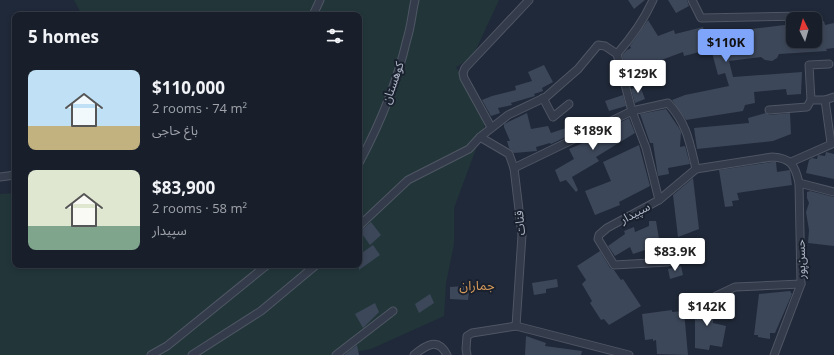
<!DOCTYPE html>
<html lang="en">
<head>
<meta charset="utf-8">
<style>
	body { margin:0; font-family:"Open Sans","Noto Sans Arabic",sans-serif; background:#212733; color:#f1f3f6; height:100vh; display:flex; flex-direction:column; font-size:15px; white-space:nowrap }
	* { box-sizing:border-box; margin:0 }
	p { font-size:13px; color:#9fa2a9 }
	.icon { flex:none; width:22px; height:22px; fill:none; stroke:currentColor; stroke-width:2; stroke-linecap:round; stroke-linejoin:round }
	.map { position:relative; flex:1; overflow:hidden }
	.side { position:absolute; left:12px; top:12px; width:350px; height:256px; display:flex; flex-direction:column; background:#181f2b; border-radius:8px; box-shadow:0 2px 6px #0003,0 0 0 1px #363d47 }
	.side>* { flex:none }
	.needle { width:26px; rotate:355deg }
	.buttons { position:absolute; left:786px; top:12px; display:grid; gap:8px }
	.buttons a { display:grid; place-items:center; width:36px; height:36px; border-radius:8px; background:#181f2b; box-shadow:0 2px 6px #0003,0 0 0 1px #363d47; font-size:20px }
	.price { position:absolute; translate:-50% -34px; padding:0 9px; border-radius:4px; background:#fff; color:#222; font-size:13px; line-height:26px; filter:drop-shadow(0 1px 2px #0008) }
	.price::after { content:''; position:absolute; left:50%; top:24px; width:12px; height:9px; margin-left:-6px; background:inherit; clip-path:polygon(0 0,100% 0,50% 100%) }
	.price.current { background:#7fa5fa; color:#111 }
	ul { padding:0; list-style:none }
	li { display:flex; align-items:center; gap:12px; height:100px; padding:0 16px }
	li span { display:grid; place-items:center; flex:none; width:112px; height:80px; border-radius:8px; color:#555 }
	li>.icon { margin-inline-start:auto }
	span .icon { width:48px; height:48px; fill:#fffc; stroke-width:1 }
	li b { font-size:17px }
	h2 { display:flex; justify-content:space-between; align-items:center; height:48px; padding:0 16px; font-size:17px }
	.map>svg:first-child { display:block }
	.green { fill:#22363a }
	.building { fill:#3c4759 }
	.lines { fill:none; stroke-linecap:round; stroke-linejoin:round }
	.minor-casing { stroke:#4f5664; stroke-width:9 }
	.minor { stroke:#343b4a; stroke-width:7 }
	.labels { text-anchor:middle; stroke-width:4; stroke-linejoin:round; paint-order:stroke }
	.street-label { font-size:12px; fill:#afb6c6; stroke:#19202e }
	.neighbourhood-label { font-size:13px; fill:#d69a5a; stroke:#19202e }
</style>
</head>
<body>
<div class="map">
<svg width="834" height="355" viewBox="0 0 834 355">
	<rect width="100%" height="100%" fill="#202939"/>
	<path class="green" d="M74 0H499L472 58 456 67 486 122 454 208V244L446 283 444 316 371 349 338 355H0V194L15 193V265H359V15H82Z"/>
	<g class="building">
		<path d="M628 0H645L634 9Z"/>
		<path d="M668 0H687L689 6 676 13Z"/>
		<path d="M648 20 658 36 674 30 675 34 703 27 707 44 732 36 742 35 743 30 793 24V41H815V21H824L825 25 834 23V48L826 49 827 51 779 54 777 58 772 61 765 60 761 57 729 61 733 77 802 72 801 94 787 95 786 89 754 92 755 103 745 105 743 111 686 120 672 100 685 95 729 86 725 73 718 75 711 49 684 56 683 52 656 62 659 76 637 82 634 71 627 73 622 55 627 50 631 48 630 46Z"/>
		<path d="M544 65 553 82 542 88 543 91 534 94 535 96 511 103 512 105 498 108 500 113 491 116 482 100 492 96 516 90 515 86 532 81 528 72Z"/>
		<path d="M640 86 645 99 635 103 631 89Z"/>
		<path d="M623 95 626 106 609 111 605 101Z"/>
		<path d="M666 109 679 128 681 132 680 147 685 146 690 164 668 168 669 174 658 176 653 143H650L640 114Z"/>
		<path d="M527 113 531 129 548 126 551 133 566 128 570 135 553 143 551 144 550 143 536 147 537 151 514 153 509 148 507 141H510L504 127V124Z"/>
		<path d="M766 113 769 115 790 113 791 134 773 141 697 149 694 128 749 123 748 118Z"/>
		<path d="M629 118 635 133 596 157 599 161 572 177 578 190 576 192 566 180 560 182 555 170 574 159 569 149 585 142 605 131 607 129Z"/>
		<path d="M639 145 650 186 619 202 620 205 595 215 585 191 611 181 603 162Z"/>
		<path d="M826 152 834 154V179L806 173 809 160 812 158 817 159 818 155 825 156Z"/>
		<path d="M772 162H776L777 172 790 170 792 185 737 193 739 200 732 201 733 206 725 207 719 170Z"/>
		<path d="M693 178 699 229 678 237 673 195Z"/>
		<path d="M810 191 834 197V246L808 243 809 230 806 212 809 203 807 198V192Z"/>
		<path d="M649 221H656L660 245 633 254 630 247 615 256 608 246 625 234 624 231 634 227 635 232 649 226Z"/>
		<path d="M371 222 381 235 370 245 360 231Z"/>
		<path d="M373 245 380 255 359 270V255Z"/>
		<path d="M600 251 610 268 614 270 621 280 623 279 641 306 609 325 604 319 601 320 590 303 592 301 582 284 586 280 577 266Z"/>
		<path d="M681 266 683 275 670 279 668 269Z"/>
		<path d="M557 279 558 287 546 289V293L534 295 532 283Z"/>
		<path d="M465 286 464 292H469L468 300 450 299V287Z"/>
		<path d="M790 291 792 294 775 333H770V339L758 337V335H754L759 294Z"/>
		<path d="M430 294 434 303 419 313 415 304Z"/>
		<path d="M711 297 713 300V323L726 326 722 347 710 345 709 350 695 348V305Z"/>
		<path d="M375 303 379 312 363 328 355 314Z"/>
		<path d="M672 310V312L684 311 688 355 657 354 656 340 653 341V339L645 340 642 314Z"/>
		<path d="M526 336 546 343 545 346 582 351 581 355H525Z"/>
		<path d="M357 345 359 355H344Z"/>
	</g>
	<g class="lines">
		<g class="minor-casing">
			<g id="minor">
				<path d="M692 0 701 18 804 16"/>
				<path d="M313 15 320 0"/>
				<path d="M617 54 632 111 646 148 659 200"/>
				<path d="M617 54C631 38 644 20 653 0"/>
				<path d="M543 98 553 117 569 104"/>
				<path d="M811 100 809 65 829 64"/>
				<path d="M769 110 807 107 811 100H825"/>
				<path d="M491 127 464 78 463 73 465 68 529 0"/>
				<path d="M480 137 509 154 514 168 522 235 516 326"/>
				<path d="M831 143 825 100 834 97"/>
				<path d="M791 162 834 143"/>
				<path d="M359 163C380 124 397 82 407 39 411 27 412 13 415 0"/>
				<path d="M514 168 632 111 668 103C687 123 690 144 696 169"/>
				<path d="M0 177 15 175"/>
				<path d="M799 183 834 192"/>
				<path d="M359 226 408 180 469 149 480 137 508 115 546 97 578 69 598 45 605 46 617 54"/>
				<path d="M668 262 614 265 598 239 599 235 607 228 659 200 696 169 772 157C791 158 795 165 799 183L801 284 774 355"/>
				<path d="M716 296 735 287 801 284"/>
				<path d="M151 355 167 346 267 265"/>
				<path d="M192 355 261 311 316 265"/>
				<path d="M336 355 393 311"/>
				<path d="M414 355C426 345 438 337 447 355"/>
				<path d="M467 355 466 349 467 336 472 333 516 326 629 355"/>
			</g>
		</g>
		<use href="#minor" class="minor"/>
	</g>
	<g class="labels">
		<g class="street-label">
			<text transform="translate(393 83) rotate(-71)" y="4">کوهستان</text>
			<text transform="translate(635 213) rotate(-28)" y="4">سپیدار</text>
			<text transform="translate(520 223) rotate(-95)" y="4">قنات</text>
			<text transform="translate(801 259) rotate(-91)" y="4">حسن‌پور</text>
		</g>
		<g class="neighbourhood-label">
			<text x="477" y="290">جماران</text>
		</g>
	</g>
</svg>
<div class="buttons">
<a><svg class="needle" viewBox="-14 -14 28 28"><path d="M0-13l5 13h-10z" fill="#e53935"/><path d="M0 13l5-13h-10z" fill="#9fa2a9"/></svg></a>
</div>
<b class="price current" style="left:726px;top:63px">$110K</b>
<b class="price" style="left:638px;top:94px">$129K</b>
<b class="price" style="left:593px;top:151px">$189K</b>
<b class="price" style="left:675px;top:272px">$83.9K</b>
<b class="price" style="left:707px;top:327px">$142K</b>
<section class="side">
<h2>5 homes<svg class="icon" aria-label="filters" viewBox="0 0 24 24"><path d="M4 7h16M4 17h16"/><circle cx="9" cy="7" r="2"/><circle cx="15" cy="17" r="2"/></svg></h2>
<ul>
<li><span style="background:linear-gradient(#bfe0f5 70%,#c2b280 0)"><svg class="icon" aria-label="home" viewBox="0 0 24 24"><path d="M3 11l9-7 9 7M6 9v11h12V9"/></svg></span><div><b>$110,000</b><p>2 rooms · 74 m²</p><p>باغ حاجی</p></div></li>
<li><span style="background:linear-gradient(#dfe7d0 70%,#7fa58c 0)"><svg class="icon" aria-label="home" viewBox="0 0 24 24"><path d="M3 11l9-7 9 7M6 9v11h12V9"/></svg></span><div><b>$83,900</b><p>2 rooms · 58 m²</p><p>سپیدار</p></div></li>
</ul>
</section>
</div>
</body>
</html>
